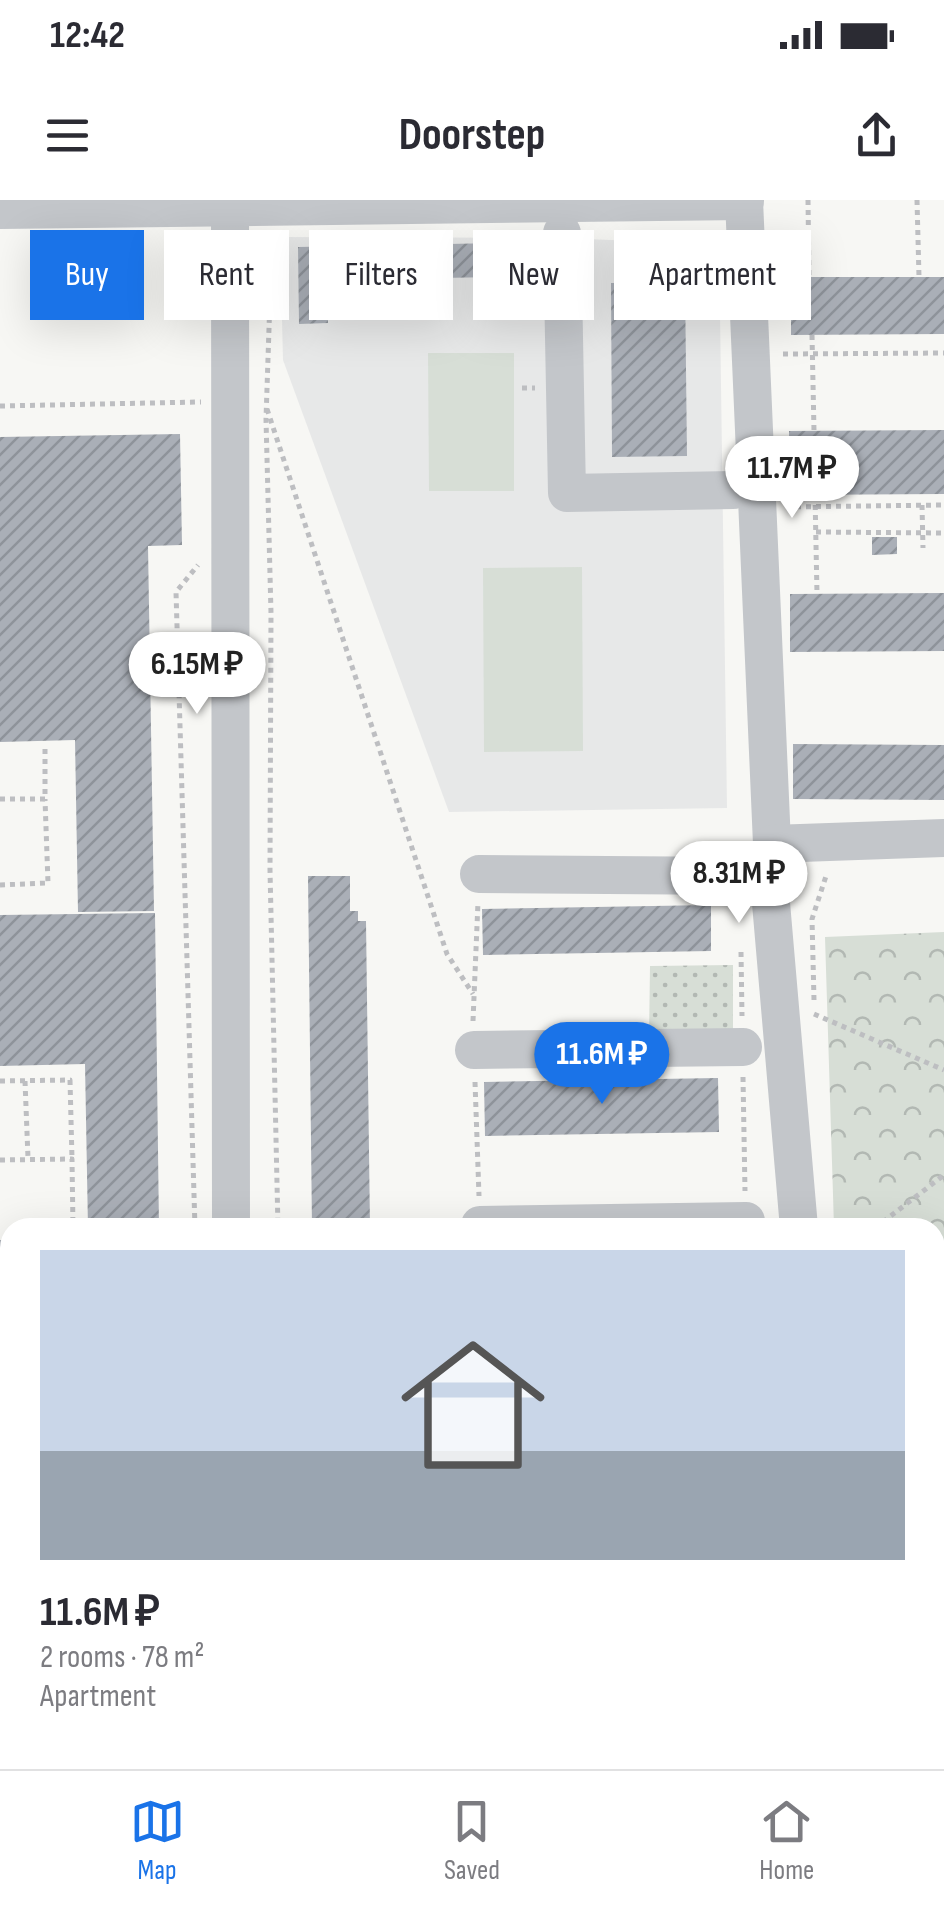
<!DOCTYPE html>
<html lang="en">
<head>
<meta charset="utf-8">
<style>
	body { margin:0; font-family:"Sofia Sans Condensed",sans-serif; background:#f2f2f3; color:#2b2b33; height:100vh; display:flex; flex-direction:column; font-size:38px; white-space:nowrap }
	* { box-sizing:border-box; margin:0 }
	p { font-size:32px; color:#7c7c81 }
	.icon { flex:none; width:55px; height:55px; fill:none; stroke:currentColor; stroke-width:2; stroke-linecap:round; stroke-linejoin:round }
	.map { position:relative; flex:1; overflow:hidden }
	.drawer { position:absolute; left:0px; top:1018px; width:945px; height:552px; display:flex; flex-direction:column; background:#fff; border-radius:30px 30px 0 0; box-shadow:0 10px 40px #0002 }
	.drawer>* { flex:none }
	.top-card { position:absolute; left:30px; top:30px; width:885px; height:90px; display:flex; gap:20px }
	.price { position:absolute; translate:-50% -85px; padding:0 22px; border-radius:35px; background:#fff; color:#222; font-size:32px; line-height:65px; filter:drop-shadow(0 2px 5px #0008) }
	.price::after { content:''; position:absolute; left:50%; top:60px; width:30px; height:22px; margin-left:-15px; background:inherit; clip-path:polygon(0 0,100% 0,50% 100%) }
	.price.active { background:#1a73e8; color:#fff }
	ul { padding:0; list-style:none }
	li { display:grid; align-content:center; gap:20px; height:530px; padding:0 40px }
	li span { display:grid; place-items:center; height:310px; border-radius:0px; color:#555 }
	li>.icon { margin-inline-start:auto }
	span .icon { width:180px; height:180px; fill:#fffc; stroke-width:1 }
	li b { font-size:42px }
	.chip { padding:0 35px; border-radius:0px; background:#fff; box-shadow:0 10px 40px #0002; font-size:35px; line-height:90px }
	.chip.active { background:#1a73e8; color:#fff }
	.status { display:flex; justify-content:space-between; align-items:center; height:70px; padding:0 50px; background:#fff; direction:ltr }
	.status svg { height:28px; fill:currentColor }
	header { display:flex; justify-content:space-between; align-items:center; height:130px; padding:0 40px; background:#fff; font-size:45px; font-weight:700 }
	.tab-bar { display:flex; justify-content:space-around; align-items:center; height:140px; border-top:2px solid #e1e1e2; background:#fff; font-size:28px; color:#7c7c81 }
	.tab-bar a { display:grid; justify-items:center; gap:5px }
	.tab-bar .active { color:#1a73e8 }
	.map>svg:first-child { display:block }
	.built { fill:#e7e8e8 }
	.green { fill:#d7ded6 }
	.forest { fill:url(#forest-crowns) }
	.park { fill:url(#park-dots) }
	.building { fill:url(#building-hatch) }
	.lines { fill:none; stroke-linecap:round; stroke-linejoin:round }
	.path { stroke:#bdbec1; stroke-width:5; stroke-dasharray:5 5; stroke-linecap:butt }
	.minor { stroke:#c3c6ca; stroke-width:38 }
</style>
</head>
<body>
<div class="status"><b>12:42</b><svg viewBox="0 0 49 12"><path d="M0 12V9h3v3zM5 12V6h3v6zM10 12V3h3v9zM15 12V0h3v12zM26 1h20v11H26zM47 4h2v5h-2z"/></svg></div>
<header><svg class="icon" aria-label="menu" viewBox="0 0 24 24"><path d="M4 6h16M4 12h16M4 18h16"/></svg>Doorstep<svg class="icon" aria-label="share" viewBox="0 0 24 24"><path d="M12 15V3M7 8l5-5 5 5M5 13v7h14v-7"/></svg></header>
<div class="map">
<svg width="944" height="1569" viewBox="0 0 944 1569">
	<defs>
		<pattern id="forest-crowns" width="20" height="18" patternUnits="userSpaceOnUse" patternTransform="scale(2.5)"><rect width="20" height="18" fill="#d7ded6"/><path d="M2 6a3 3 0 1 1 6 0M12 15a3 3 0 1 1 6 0" fill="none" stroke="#b2b8b3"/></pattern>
		<pattern id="park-dots" width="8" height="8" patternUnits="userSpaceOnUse" patternTransform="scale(2.5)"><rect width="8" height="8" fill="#d7ded6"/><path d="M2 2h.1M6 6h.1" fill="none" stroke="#b2b8b3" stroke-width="1.8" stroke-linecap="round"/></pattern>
		<pattern id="building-hatch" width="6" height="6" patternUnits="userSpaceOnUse" patternTransform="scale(2.5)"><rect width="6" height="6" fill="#aaafb7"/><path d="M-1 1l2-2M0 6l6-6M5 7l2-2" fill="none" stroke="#8e939a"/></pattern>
	</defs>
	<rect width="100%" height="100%" fill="#f7f7f4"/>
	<path class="built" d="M280 37 558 38 719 44 727 608 449 612 283 160Z"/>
	<g class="green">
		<path d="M428 153H514V291H429Z"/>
		<path d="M582 367 583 551 484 552 483 368Z"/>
	</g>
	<path class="forest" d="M944 732V1569H483V1560H935V1028L834 1027 825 737Z"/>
	<path class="park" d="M733 765V837L649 839 650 766Z"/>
	<g class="building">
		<path d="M544 42V76L327 80 328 123 299 124 298 47Z"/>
		<path d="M791 77H944V134L791 135Z"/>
		<path d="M685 82 687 256 612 257 611 83Z"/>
		<path d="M944 230V294L790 295 789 231Z"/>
		<path d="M180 234 182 345 148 346 154 711 78 712 75 540 0 542V237Z"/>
		<path d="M872 337H897V354L872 355Z"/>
		<path d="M944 393V451L790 452V394Z"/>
		<path d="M793 544 944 545V600L793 599Z"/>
		<path d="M308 676H350V711H358V721H366L370 1028H312Z"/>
		<path d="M711 705V751L483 755 482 709Z"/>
		<path d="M155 713 159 1028H88L85 864 0 866V715Z"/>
		<path d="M718 878 719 932 485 936 484 882Z"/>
		<rect x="0" y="1040" width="10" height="53"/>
		<path d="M10 1363V1560H64V1569H0V1364Z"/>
		<rect x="250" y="1560" width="73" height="9"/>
	</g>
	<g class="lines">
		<g class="path">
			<path d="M808 0 809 77"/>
			<path d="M917 0 919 77"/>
			<path d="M272 38 266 219 271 413 270 670 278 1028"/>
			<path d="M812 135 814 231"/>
			<path d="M783 154 944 153"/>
			<path d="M522 188H535"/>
			<path d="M0 206 201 202"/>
			<path d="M267 209 447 754 473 794"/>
			<path d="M815 295 817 394"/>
			<path d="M922 305 923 348"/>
			<path d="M786 307 944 305"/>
			<path d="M816 332 944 333"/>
			<path d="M0 599H45V549"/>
			<path d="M0 685 48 683 45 599"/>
			<path d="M741 752 742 816"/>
			<path d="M814 800 812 719 827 673"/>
			<path d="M814 814 944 870"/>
			<path d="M473 821 478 702"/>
			<path d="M743 877 745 991"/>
			<path d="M0 881 70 880 72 959"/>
			<path d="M25 881 28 958"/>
			<path d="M475 882 479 996"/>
			<path d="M0 960 72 959 73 1028"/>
			<path d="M195 1028 176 392 198 365"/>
			<path d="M875 1028 944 975"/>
			<path d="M935 1125 944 1126"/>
			<path d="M0 1131H10"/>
			<path d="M935 1228 944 1217"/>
			<path d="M935 1331 944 1346"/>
			<path d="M88 1560V1569"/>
			<path d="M244 1560V1569"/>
			<path d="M557 1569 563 1560"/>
		</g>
		<g class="minor">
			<path d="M744 0 772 644"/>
			<path d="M230 6 231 1028"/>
			<path d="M0 10 745 1"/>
			<path d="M562 33 567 293 733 290"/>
			<path d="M479 674 740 676"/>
			<path d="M474 850 743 847"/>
			<path d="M480 1025 746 1021"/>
			<path d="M799 1028 771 703 772 644 944 638"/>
			<path d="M0 1167H10"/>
			<path d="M0 1334 10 1332"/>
		</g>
	</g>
</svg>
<b class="price" style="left:792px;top:321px">11.7M ₽</b>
<b class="price" style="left:197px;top:517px">6.15M ₽</b>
<b class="price" style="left:739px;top:726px">8.31M ₽</b>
<b class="price active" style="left:602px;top:907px">11.6M ₽</b>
<div class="top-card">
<a class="chip active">Buy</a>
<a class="chip">Rent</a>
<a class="chip">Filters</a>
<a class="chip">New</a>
<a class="chip">Apartment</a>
</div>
<section class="drawer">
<ul>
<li><span style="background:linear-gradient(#c9d6e8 65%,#9aa5b1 0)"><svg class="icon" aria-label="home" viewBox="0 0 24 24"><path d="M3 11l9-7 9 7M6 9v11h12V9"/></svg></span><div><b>11.6M ₽</b><p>2 rooms · 78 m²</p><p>Apartment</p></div></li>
</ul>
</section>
</div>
<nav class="tab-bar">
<a class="active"><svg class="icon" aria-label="map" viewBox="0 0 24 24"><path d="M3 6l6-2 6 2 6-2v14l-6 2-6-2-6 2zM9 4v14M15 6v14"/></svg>Map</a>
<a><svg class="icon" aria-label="saved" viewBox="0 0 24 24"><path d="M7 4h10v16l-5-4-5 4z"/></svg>Saved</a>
<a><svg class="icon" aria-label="home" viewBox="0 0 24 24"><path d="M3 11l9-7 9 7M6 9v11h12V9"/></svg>Home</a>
</nav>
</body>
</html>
